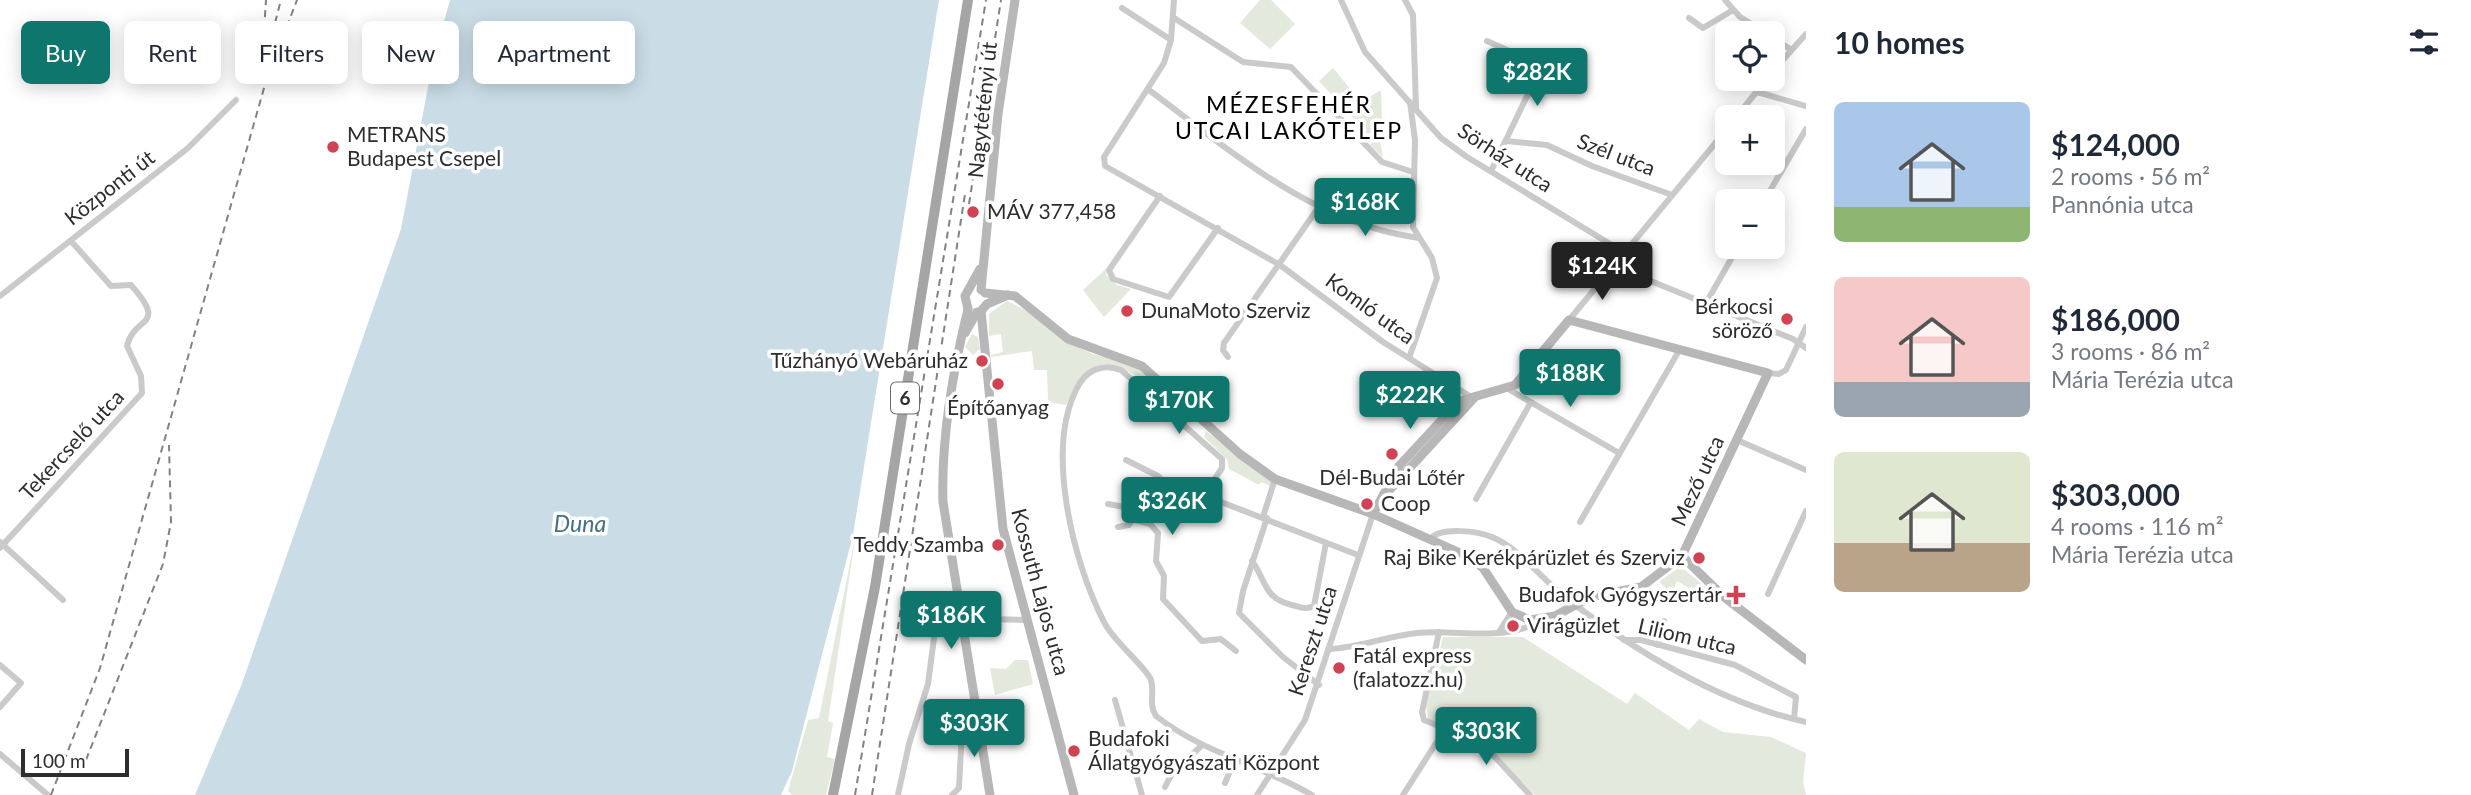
<!DOCTYPE html>
<html lang="en">
<head>
<meta charset="utf-8">
<style>
	body { margin:0; font-family:Lato,sans-serif; background:#f2f2f3; color:#1f2937; height:100vh; display:flex; flex-direction:column; font-size:26px; white-space:nowrap }
	* { box-sizing:border-box; margin:0 }
	p { font-size:23px; color:#747a83 }
	.icon { flex:none; width:38px; height:38px; fill:none; stroke:currentColor; stroke-width:2; stroke-linecap:round; stroke-linejoin:round }
	.map { position:relative; flex:1; overflow:hidden }
	.drawer { display:flex; flex-direction:column; background:#fff; width:665px }
	.drawer>* { flex:none }
	.hud { position:absolute; left:21px; top:21px; width:665px; height:63px; display:flex; gap:14px }
	.buttons { position:absolute; left:1715px; top:21px; display:grid; gap:14px }
	.buttons a { display:grid; place-items:center; width:70px; height:70px; border-radius:10px; background:#fff; box-shadow:0 4px 18px #0003; font-size:35px }
	.scale { position:absolute; left:21px; bottom:18px; width:108px; box-sizing:border-box; padding-left:7px; border:4px solid #2d2d2d; border-top:0; font-size:19px; line-height:24px; white-space:nowrap; color:#2d2d2d; -webkit-text-stroke:5px #fff; paint-order:stroke }
	.price { position:absolute; translate:-50% -60px; padding:0 16px; border-radius:7px; background:#0f766e; color:#fff; font-size:23px; line-height:46px; filter:drop-shadow(0 2px 4px #0008) }
	.price::after { content:''; position:absolute; left:50%; top:42px; width:21px; height:16px; margin-left:-10px; background:inherit; clip-path:polygon(0 0,100% 0,50% 100%) }
	.price.selected { background:#222; color:#fff }
	ul { padding:0; list-style:none }
	li { display:flex; align-items:center; gap:21px; height:175px; padding:0 28px }
	li span { display:grid; place-items:center; flex:none; width:196px; height:140px; border-radius:10px; color:#555 }
	li>.icon { margin-inline-start:auto }
	span .icon { width:84px; height:84px; fill:#fffc; stroke-width:1 }
	li b { font-size:30px }
	h2 { display:flex; justify-content:space-between; align-items:center; height:84px; padding:0 28px; font-size:30px }
	.chip { padding:0 24px; border-radius:10px; background:#fff; box-shadow:0 4px 18px #0003; font-size:24px; line-height:63px }
	.chip.selected { background:#0f766e; color:#fff }
	main { display:flex; flex:1; min-height:0 }
	.map>svg:first-child { display:block }
	.green { fill:#e3e9dc }
	.water { fill:#cadde7 }
	.lines { fill:none; stroke-linecap:round; stroke-linejoin:round }
	.street { stroke:#cacaca; stroke-width:6 }
	.secondary { stroke:#b7b7b7; stroke-width:9 }
	.primary { stroke:#a5a5a5; stroke-width:10 }
	.rail { stroke:#828282; stroke-width:2; stroke-dasharray:7 5; stroke-linecap:butt }
	.poi-dot { fill:#d14253; stroke:#fff; stroke-width:2.5 }
	.labels { text-anchor:middle; stroke-width:7; stroke-linejoin:round; paint-order:stroke }
	.shield { fill:#fff; stroke:#6c6c6c; stroke-width:2 }
	.shield-label { font-size:19px; font-weight:bold; fill:#2d2d2d }
	.street-label { font-size:21px; fill:#2d2d2d; stroke:#fff }
	.poi-label { font-size:21px; fill:#2d2d2d; stroke:#fff; text-anchor:start }
	.neighbourhood-label { font-size:23px; letter-spacing:2px; fill:#000; stroke:#fff }
	.water-label { font-size:23px; font-style:italic; fill:#446f85; stroke:#fff }
</style>
</head>
<body>
<main>
<div class="map">
<svg width="1806" height="795" viewBox="0 0 1806 795">
	<rect width="100%" height="100%" fill="#fff"/>
	<g class="green">
		<path d="M1260 0H1271L1295 24 1270 49 1240 23Z"/>
		<path d="M1333 68 1361 102 1381 90 1382 122 1377 124 1383 157 1370 145 1374 141 1319 81Z"/>
		<path d="M1108 267 1106 275 1117 285 1131 289 1104 317 1083 290Z"/>
		<path d="M1007 301 1027 311 1066 342 1093 354 1136 365 1197 418 1195 420 1168 397 1166 400C1124 365 1095 339 1066 405L1048 402 1047 370H1034L1032 351 991 357V355L1003 352 1001 334 989 336V314Z"/>
		<path d="M972 334 978 337 980 349 973 355 965 347Z"/>
		<path d="M1206 431 1272 481 1270 486 1261 482 1259 485 1229 469 1227 459 1204 437Z"/>
		<path d="M856 533 828 721 833 723 827 757 835 759 826 795H792L788 791 808 720 819 718Z"/>
		<path d="M1677 569 1685 570 1716 596 1710 600 1677 581 1672 593 1659 582Z"/>
		<path d="M1443 637H1523L1627 704 1635 693 1689 730 1699 719 1723 732 1771 737 1806 753 1803 782 1806 795H1535L1486 744 1428 721 1426 703Z"/>
		<path d="M1015 660H1028L1033 684 995 695 990 668 1006 669Z"/>
	</g>
	<path class="water" d="M450 0H939L853 535 792 771 781 795H195L241 686 401 229 433 61Z"/>
	<g class="lines">
		<g class="street">
			<path d="M1174 0 1171 40 1164 63 1104 157 1105 166 1280 265 1383 342 1473 398"/>
			<path d="M1341 0 1365 52 1441 138 1467 157 1625 253"/>
			<path d="M1405 0 1413 15 1416 107"/>
			<path d="M1725 0 1740 17 1766 33"/>
			<path d="M1122 8 1171 40"/>
			<path d="M1174 18 1243 62 1291 67 1382 162 1413 172"/>
			<path d="M1689 18 1703 28 1733 10"/>
			<path d="M1773 38 1790 49"/>
			<path d="M1487 41 1534 62 1540 69 1491 171"/>
			<path d="M1773 71 1806 34"/>
			<path d="M1149 90C1231 151 1313 224 1419 238"/>
			<path d="M1757 92 1806 106"/>
			<path d="M1736 117 1767 79"/>
			<path d="M1507 141 1547 145 1592 166 1672 195"/>
			<path d="M1160 196 1109 270 1113 279 1169 297 1218 228"/>
			<path d="M1764 201 1806 129"/>
			<path d="M1614 266 1793 339 1806 348"/>
			<path d="M0 296 188 148 236 100"/>
			<path d="M1706 303 1738 247"/>
			<path d="M1569 320 1727 129"/>
			<path d="M1228 357 1223 350 1224 343 1318 208"/>
			<path d="M1409 358 1437 278 1432 258 1413 227 1415 140 1410 102"/>
			<path d="M1768 373 1779 374 1786 370 1806 327"/>
			<path d="M1508 389 1619 453"/>
			<path d="M1737 440 1806 470"/>
			<path d="M1126 460 1158 476 1173 491"/>
			<path d="M1205 494 1222 468V459L1121 370C1102 363 1086 370 1077 388 1045 450 1073 562 1104 622 1113 641 1146 667 1151 680 1155 693 1148 704 1156 716 1203 753 1261 765 1312 795"/>
			<path d="M1476 499 1531 402"/>
			<path d="M1108 504 1124 507 1131 513 1132 519"/>
			<path d="M1263 517 1275 479"/>
			<path d="M1267 518 1243 591 1239 613 1283 657 1319 685"/>
			<path d="M1132 519 1150 524 1158 533 1156 561 1164 576 1163 599 1202 641 1221 639 1236 651"/>
			<path d="M1580 522 1680 349"/>
			<path d="M1150 524C1154 509 1171 489 1185 488L1358 555"/>
			<path d="M1118 527 1129 525 1132 519"/>
			<path d="M1431 538C1442 527 1478 531 1492 537 1521 549 1541 579 1566 598 1635 651 1720 703 1806 722"/>
			<path d="M0 542 63 600"/>
			<path d="M0 548 142 393 141 376 127 346C134 315 169 328 131 285L111 286 71 241"/>
			<path d="M1252 561C1266 580 1264 599 1292 605 1300 607 1306 610 1314 606L1326 543"/>
			<path d="M1768 594 1806 511"/>
			<path d="M1439 632 1422 712 1424 720 1483 744 1530 795"/>
			<path d="M1499 632 1512 612"/>
			<path d="M1624 640H1641L1735 665 1796 697 1794 719"/>
			<path d="M1658 645 1664 621"/>
			<path d="M1331 649C1361 647 1388 636 1417 633 1458 629 1506 643 1541 620"/>
			<path d="M0 665 21 683 0 707"/>
			<path d="M1115 700 1142 795"/>
			<path d="M0 754 48 795"/>
			<path d="M1225 783 1235 759"/>
			<path d="M1165 787 1171 775 1201 746"/>
			<path d="M898 795 909 744 928 684 936 623 948 618 1027 620"/>
			<path d="M952 795 959 788 963 709"/>
			<path d="M1257 795 1305 720 1373 514"/>
			<path d="M1403 795 1445 729"/>
		</g>
		<g class="secondary">
			<path d="M981 290 998 114 1015 0"/>
			<path d="M985 293 1015 296 1068 339 1142 366 1240 454 1275 479 1373 514 1467 556 1483 568 1512 612 1530 620 1555 616 1590 597 1641 587 1682 556 1768 373 1569 320 1515 385 1463 400 1451 410 1399 466 1373 514"/>
			<path d="M968 309C953 370 941 439 943 502L990 795"/>
			<path d="M968 309 965 296 980 269"/>
			<path d="M981 311 1003 529 1074 795"/>
			<path d="M981 311 987 304 1008 295"/>
			<path d="M965 333 977 312"/>
			<path d="M1384 496 1474 398"/>
			<path d="M1682 556 1724 597 1806 660"/>
		</g>
		<path class="primary" d="M833 795 875 587 968 0"/>
		<g class="rail">
			<path d="M272 34 281 0"/>
			<path d="M261 77 266 0"/>
			<path d="M969 204 1001 0"/>
			<path d="M86 760 163 564 171 522 169 445"/>
			<path d="M51 795 100 668 266 81 297 0"/>
			<path d="M855 795 986 0"/>
			<path d="M872 795 965 194"/>
		</g>
	</g>
	<g class="poi-dot">
		<circle cx="333" cy="147" r="7"/>
		<circle cx="973" cy="212" r="7"/>
		<circle cx="1127" cy="311" r="7"/>
		<circle cx="1787" cy="319" r="7"/>
		<circle cx="982" cy="361" r="7"/>
		<circle cx="998" cy="384" r="7"/>
		<circle cx="1392" cy="454" r="7"/>
		<circle cx="1367" cy="504" r="7"/>
		<circle cx="998" cy="545" r="7"/>
		<circle cx="1699" cy="558" r="7"/>
		<path d="M1732.5 584.5h7v7h7v7h-7v7h-7v-7h-7v-7h7z"/>
		<circle cx="1513" cy="626" r="7"/>
		<circle cx="1339" cy="668" r="7"/>
		<circle cx="1074" cy="751" r="7"/>
	</g>
	<g class="labels">
		<rect class="shield" x="891" y="382.5" width="28" height="31" rx="5"/>
		<g class="shield-label">
			<text x="905" y="405">6</text>
		</g>
		<g class="street-label">
			<text transform="translate(983 110) rotate(-84)" y="7">Nagytétényi út</text>
			<text transform="translate(1616 155) rotate(21)" y="7">Szél utca</text>
			<text transform="translate(1505 158) rotate(33)" y="7">Sörház utca</text>
			<text transform="translate(110 188) rotate(-38)" y="7">Központi út</text>
			<text transform="translate(1370 309) rotate(36)" y="7">Komló utca</text>
			<text transform="translate(72 445) rotate(-47)" y="7">Tekercselő utca</text>
			<text transform="translate(1698 481) rotate(-65)" y="7">Mező utca</text>
			<text transform="translate(1040 592) rotate(75)" y="7">Kossuth Lajos utca</text>
			<text transform="translate(1687 637) rotate(13)" y="7">Liliom utca</text>
			<text transform="translate(1313 641) rotate(-72)" y="7">Kereszt utca</text>
		</g>
		<g class="poi-label">
			<text x="347" y="142">METRANS<tspan x="347" dy="24">Budapest Csepel</tspan></text>
			<text x="987" y="219">MÁV 377,458</text>
			<text x="1773" y="314" text-anchor="end">Bérkocsi<tspan x="1773" dy="24">söröző</tspan></text>
			<text x="1141" y="318">DunaMoto Szerviz</text>
			<text x="968" y="368" text-anchor="end">Tűzhányó Webáruház</text>
			<text x="998" y="415" text-anchor="middle">Építőanyag</text>
			<text x="1392" y="485" text-anchor="middle">Dél-Budai Lőtér</text>
			<text x="1381" y="511">Coop</text>
			<text x="984" y="552" text-anchor="end">Teddy Szamba</text>
			<text x="1685" y="565" text-anchor="end">Raj Bike Kerékpárüzlet és Szerviz</text>
			<text x="1722" y="602" text-anchor="end">Budafok Gyógyszertár</text>
			<text x="1527" y="633">Virágüzlet</text>
			<text x="1353" y="663">Fatál express<tspan x="1353" dy="24">(falatozz.hu)</tspan></text>
			<text x="1088" y="746">Budafoki<tspan x="1088" dy="24">Állatgyógyászati Központ</tspan></text>
		</g>
		<g class="neighbourhood-label">
			<text x="1289" y="113">MÉZESFEHÉR<tspan x="1289" dy="26">UTCAI LAKÓTELEP</tspan></text>
		</g>
		<g class="water-label">
			<text x="580" y="532">Duna</text>
		</g>
	</g>
</svg>
<div class="buttons">
<a><svg class="icon" aria-label="locate" viewBox="0 0 24 24"><circle cx="12" cy="12" r="6"/><path d="M12 2v4M12 18v4M2 12h4M18 12h4"/></svg></a>
<a>+</a>
<a>−</a>
</div>
<div class="scale">100 m</div>
<b class="price" style="left:1537px;top:108px">$282K</b>
<b class="price" style="left:1365px;top:238px">$168K</b>
<b class="price selected" style="left:1602px;top:302px">$124K</b>
<b class="price" style="left:1570px;top:409px">$188K</b>
<b class="price" style="left:1410px;top:431px">$222K</b>
<b class="price" style="left:1179px;top:436px">$170K</b>
<b class="price" style="left:1172px;top:537px">$326K</b>
<b class="price" style="left:951px;top:651px">$186K</b>
<b class="price" style="left:974px;top:759px">$303K</b>
<b class="price" style="left:1486px;top:767px">$303K</b>
<div class="hud">
<a class="chip selected">Buy</a>
<a class="chip">Rent</a>
<a class="chip">Filters</a>
<a class="chip">New</a>
<a class="chip">Apartment</a>
</div>
</div>
<section class="drawer">
<h2>10 homes<svg class="icon" aria-label="filters" viewBox="0 0 24 24"><path d="M4 7h16M4 17h16"/><circle cx="9" cy="7" r="2"/><circle cx="15" cy="17" r="2"/></svg></h2>
<ul>
<li><span style="background:linear-gradient(#a9c7e8 75%,#8fb573 0)"><svg class="icon" aria-label="home" viewBox="0 0 24 24"><path d="M3 11l9-7 9 7M6 9v11h12V9"/></svg></span><div><b>$124,000</b><p>2 rooms · 56 m²</p><p>Pannónia utca</p></div></li>
<li><span style="background:linear-gradient(#f6c9c9 75%,#9aa5b1 0)"><svg class="icon" aria-label="home" viewBox="0 0 24 24"><path d="M3 11l9-7 9 7M6 9v11h12V9"/></svg></span><div><b>$186,000</b><p>3 rooms · 86 m²</p><p>Mária Terézia utca</p></div></li>
<li><span style="background:linear-gradient(#dfe7d0 65%,#b9a48a 0)"><svg class="icon" aria-label="home" viewBox="0 0 24 24"><path d="M3 11l9-7 9 7M6 9v11h12V9"/></svg></span><div><b>$303,000</b><p>4 rooms · 116 m²</p><p>Mária Terézia utca</p></div></li>
</ul>
</section>
</main>
</body>
</html>
